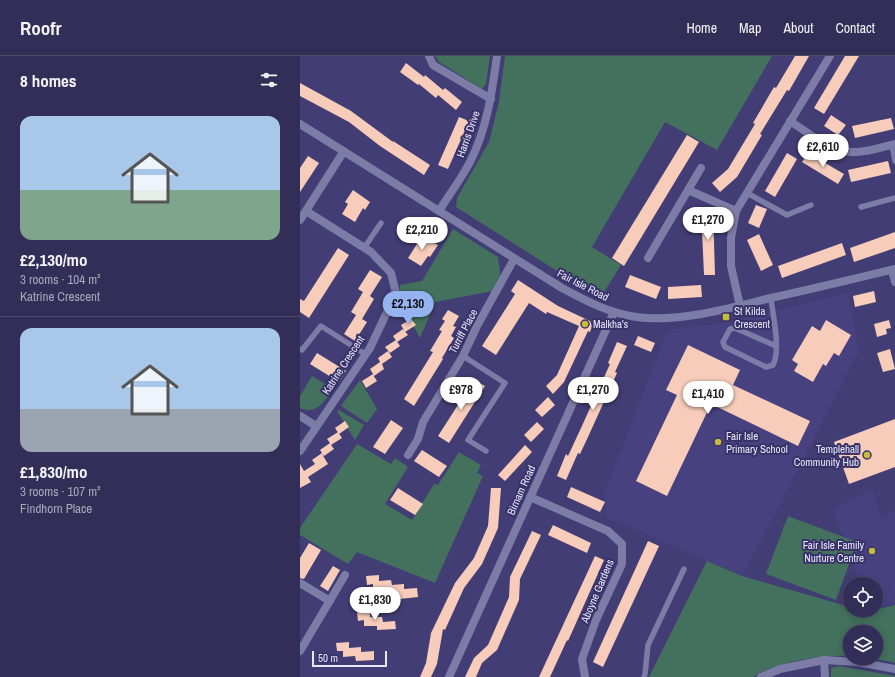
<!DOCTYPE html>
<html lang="en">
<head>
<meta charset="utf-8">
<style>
	body { margin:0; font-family:"Archivo Narrow",sans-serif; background:#3d3a61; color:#f1f3f6; height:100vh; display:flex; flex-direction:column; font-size:15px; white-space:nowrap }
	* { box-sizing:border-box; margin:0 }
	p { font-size:13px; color:#a8a8ba }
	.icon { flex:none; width:22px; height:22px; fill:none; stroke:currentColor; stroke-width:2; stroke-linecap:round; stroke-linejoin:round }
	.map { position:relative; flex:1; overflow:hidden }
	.panel { display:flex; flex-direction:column; background:#322e57; width:300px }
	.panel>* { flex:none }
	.buttons { position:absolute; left:543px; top:521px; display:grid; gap:8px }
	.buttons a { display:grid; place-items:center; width:40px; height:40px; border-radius:50%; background:#322e57; box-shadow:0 2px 10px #0003,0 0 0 1px #4d4a6d; font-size:20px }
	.scale { position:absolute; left:12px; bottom:10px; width:75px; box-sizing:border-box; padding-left:4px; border:2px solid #e7e7fb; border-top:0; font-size:11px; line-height:14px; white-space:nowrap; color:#e7e7fb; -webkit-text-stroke:3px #383268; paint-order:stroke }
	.price { position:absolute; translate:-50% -34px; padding:0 9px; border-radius:14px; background:#fff; color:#222; font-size:13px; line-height:26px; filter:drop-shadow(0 1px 2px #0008) }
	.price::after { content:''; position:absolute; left:50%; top:24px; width:12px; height:9px; margin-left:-6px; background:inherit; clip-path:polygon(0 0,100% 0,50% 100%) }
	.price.current { background:#95b2f1; color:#111 }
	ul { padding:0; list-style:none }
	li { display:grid; align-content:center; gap:8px; height:212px; padding:0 20px }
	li+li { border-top:1px solid #4d4a6d }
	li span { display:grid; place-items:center; height:124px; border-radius:12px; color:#555 }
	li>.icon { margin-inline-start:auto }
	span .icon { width:72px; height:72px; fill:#fffc; stroke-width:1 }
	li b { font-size:17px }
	h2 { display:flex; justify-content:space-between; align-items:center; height:48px; padding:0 20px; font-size:17px }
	header { display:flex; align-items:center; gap:24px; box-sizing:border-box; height:56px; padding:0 20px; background:#322e57; border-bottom:1px solid #4d4a6d }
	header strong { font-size:19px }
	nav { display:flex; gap:22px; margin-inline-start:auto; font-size:14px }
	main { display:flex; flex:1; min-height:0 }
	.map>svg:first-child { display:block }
	.built { fill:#474180 }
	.green { fill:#43715d }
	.building { fill:#f7ccba }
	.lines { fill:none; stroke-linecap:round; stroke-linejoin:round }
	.service { stroke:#7d7ca7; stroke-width:5.5 }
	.minor { stroke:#7d7ca7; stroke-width:8 }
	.tertiary { stroke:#7d7ca7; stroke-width:8 }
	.poi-dot { fill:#c5bc3d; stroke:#383268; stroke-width:1.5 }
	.labels { text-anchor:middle; stroke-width:4; stroke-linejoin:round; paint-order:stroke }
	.street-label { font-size:11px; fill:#e7e7fb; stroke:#383268 }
	.poi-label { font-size:11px; fill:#e7e7fb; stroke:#383268; text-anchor:start }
</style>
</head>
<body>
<header>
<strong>Roofr</strong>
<nav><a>Home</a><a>Map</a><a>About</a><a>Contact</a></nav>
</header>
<main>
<section class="panel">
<h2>8 homes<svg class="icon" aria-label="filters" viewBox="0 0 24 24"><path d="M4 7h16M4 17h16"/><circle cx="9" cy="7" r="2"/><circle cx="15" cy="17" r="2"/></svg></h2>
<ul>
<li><span style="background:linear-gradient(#a9c7e8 60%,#7fa58c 0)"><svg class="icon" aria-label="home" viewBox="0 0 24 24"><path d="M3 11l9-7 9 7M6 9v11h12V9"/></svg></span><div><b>£2,130/mo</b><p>3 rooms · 104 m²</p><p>Katrine Crescent</p></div></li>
<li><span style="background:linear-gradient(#a9c7e8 65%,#9aa5b1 0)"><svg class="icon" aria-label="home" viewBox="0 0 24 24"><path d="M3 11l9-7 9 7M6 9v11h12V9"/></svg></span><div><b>£1,830/mo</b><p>3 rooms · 107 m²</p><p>Findhorn Place</p></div></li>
</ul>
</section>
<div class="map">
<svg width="595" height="621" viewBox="0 0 595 621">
	<rect width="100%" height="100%" fill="#423d74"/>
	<g class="built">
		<path d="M548 237 559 294 481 447 442 520 307 461 304 437 368 274 435 265Z"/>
		<path d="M572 434 581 462 595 454V547L576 553V528H561L533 453Z"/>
	</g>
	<g class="green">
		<path d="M135 0H190L186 28 182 33 139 6Z"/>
		<path d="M205 0H472L417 94 365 66 292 191 321 209 301 241 276 227 156 151 157 142 189 86 199 46Z"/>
		<path d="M153 173 198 201 201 223 193 235 135 246 120 282 99 243 100 229 122 225Z"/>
		<path d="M12 320 33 333C24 346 17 359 0 352V340Z"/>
		<path d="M60 324 77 353 67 367 41 350Z"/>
		<path d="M39 354 64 369 55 384 37 355Z"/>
		<path d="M57 388 91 408 95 402 108 411 85 448 112 464 134 428 138 429 159 396 181 409 177 417 183 420 135 527 57 496 48 508 0 479V472Z"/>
		<path d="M488 460 557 486 536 544 466 518Z"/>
		<path d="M407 505 442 520 550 551V554H560L566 556 595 549V607L572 602H576V576H550V600C522 598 476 606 453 621H349Z"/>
		<path d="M539 610 595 620V621H531V612Z"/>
	</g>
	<g class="building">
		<path d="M495 0H509L489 35 487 34 460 78 462 79 437 121 420 136 412 127 428 113 455 68 453 67 474 31 476 32Z"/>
		<path d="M545 0H559L524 58 514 52Z"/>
		<path d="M106 7 124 21 125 19 143 34 145 32 162 46 156 54 138 39 136 42 119 28 118 29 100 16Z"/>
		<path d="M0 27 51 55 93 86V85L130 109 124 119 80 90 49 66 0 40Z"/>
		<path d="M531 59 546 69 538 79 524 70Z"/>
		<path d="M159 61 169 65 148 113 138 109Z"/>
		<path d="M591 62 594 73 555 82 552 70Z"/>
		<path d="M387 79 399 86 324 210 312 202Z"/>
		<path d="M487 97 497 103 475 141 465 135Z"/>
		<path d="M508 97 544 118 538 128 502 106Z"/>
		<path d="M8 100 19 107 0 136V112Z"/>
		<path d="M588 105 591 117 551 126 548 114Z"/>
		<path d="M53 134 70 146 65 154 63 152 55 166 42 158 48 148 45 146Z"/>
		<path d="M456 149 467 153 459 172 448 167Z"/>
		<path d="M401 152H413L415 219H404Z"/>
		<path d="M595 176V192L554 206 550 192Z"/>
		<path d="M459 178 473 209 461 215 447 184Z"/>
		<path d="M120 180 138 189 130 201 128 200 121 210 108 202 117 188 115 187Z"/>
		<path d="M542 187 546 199 482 222 478 210Z"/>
		<path d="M38 192 49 199 9 262 0 256V243L4 245Z"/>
		<path d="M70 214 82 221 70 240 74 243 62 263 67 266 55 285 44 278 56 259 51 256 63 236 58 233Z"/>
		<path d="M330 219 361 231 356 243 325 231Z"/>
		<path d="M218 224 258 250 290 265 292 270 290 276 288 275 264 326 253 338 246 330 257 319 279 270 247 256 246 258 229 247 196 299 182 290 215 238 211 235Z"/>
		<path d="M401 229 402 241 368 243V231Z"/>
		<path d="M574 235 576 246 555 251 553 240Z"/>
		<path d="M148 254 159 260 153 270 156 271 151 280 154 282 142 302 143 303 114 350 104 343 133 296 130 295 142 275 139 274 145 265 142 263Z"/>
		<path d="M111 263 116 269 105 276 101 269Z"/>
		<path d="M526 264 551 279 539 300 534 297 526 310 523 308 513 326 494 315 498 308 492 304 512 270 520 275Z"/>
		<path d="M589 264 591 272 586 273 587 278 577 281 574 268Z"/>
		<path d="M103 273 108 279 97 286 93 280Z"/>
		<path d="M338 280 355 287 351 296 334 289Z"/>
		<path d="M96 284 100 290 90 297 85 291Z"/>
		<path d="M317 286 327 290 315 316 317 317 288 381 280 398 278 397 266 424 257 420 266 398 268 400 281 372 310 308 308 307Z"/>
		<path d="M388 289 440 314 433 329 510 365 498 390 411 348 367 440 336 425 377 339 366 334Z"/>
		<path d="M590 293 595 313 583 316 577 297Z"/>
		<path d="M88 295 92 301 82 308 84 313 74 320 73 319 77 325 66 332 62 325 73 318 70 313 80 306 78 302Z"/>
		<path d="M17 297 46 315 39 326 10 308Z"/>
		<path d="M174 324 185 330 149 387 138 380Z"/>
		<path d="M248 341 255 349 242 361 235 354Z"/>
		<path d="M595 363V411L549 428 534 386Z"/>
		<path d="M91 364 103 372 85 398 73 391Z"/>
		<path d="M45 365 49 371 39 378 35 372Z"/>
		<path d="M237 366 244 373 231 386 224 379Z"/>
		<path d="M38 376 42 382 31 389 34 393 24 400 22 398 28 408 8 421 11 426 0 432V408L4 415 15 408 12 404 22 397 20 394 30 387 27 383Z"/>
		<path d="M225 389 232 396 205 425 198 419Z"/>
		<path d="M122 394 147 410 139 421 114 405Z"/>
		<path d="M271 431 305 446 300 456 267 441Z"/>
		<path d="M98 432 123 448 115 459 90 444Z"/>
		<path d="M191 432H201L198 472 182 508 164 532 145 574 143 573 137 608 131 621H120L126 607 131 577 155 527 174 502 188 470Z"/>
		<path d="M253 469 291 487 287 497 248 479Z"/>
		<path d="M232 475 241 479 220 523 219 544 197 594 182 607 176 621H165L174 602 188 589 209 541 210 521Z"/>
		<path d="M348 485 359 490 303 611 293 606Z"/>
		<path d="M9 487 21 494 4 523 0 522V502Z"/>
		<path d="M295 500 304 504 268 585 267 584 250 621H239Z"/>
		<path d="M33 510 40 514 28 535 20 530Z"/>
		<path d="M79 519V525L91 524 92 529 104 528V533L117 532 118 541 99 543V537L86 538V533L73 534V528L67 529 66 520Z"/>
		<path d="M70 555V561H82L83 566 95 565 96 573 77 574V570H64V564L58 565 57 556Z"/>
		<path d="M49 586V592L61 591V596L74 595V604L56 605 55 600 43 601V595H37L36 587Z"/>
	</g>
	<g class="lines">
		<g class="service">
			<path d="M592 89 595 105"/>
			<path d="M447 137 487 159 511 149"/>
			<path d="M561 151 595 142"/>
			<path d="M64 192 81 167"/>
			<path d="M471 242C473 261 481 293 473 309L466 311 425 291 423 286 430 273 435 272 476 290"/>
			<path d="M0 293 2 294 21 270 65 298"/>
			<path d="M163 300 205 327 168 384 186 395"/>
			<path d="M344 621 345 618 348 589 384 513"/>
		</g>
		<g class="minor">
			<path d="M129 0 133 9 191 43"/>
			<path d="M490 65C510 78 531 97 556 96 568 96 583 91 595 88"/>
			<path d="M388 134 436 155"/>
			<path d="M139 155C149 139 161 123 170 106 187 73 192 36 197 0"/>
			<path d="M0 164 44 95"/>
			<path d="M348 202 401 112"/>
			<path d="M592 214 595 226"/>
			<path d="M440 250 431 210V182L436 155 530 0"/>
			<path d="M0 360 16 370"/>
			<path d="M0 395 70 292 96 237 91 217 71 196 6 155"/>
			<path d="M108 399 118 383 123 366 163 300 177 270 214 203"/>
			<path d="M230 441 308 475 322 488V508L296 564 282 603 285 621"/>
			<path d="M0 527 30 545"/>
			<path d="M0 595 45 519"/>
			<path d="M524 604 525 621"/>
			<path d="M149 621 314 256"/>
			<path d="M461 621 480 613 524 604 558 606 595 613"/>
		</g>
		<path class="tertiary" d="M0 68 262 232C286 245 309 257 336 261 378 267 429 252 471 242 512 233 554 223 595 213"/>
	</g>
	<g class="poi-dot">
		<rect x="422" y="257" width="8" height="8" rx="2"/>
		<circle cx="285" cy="268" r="4"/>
		<circle cx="418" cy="386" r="4"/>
		<circle cx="567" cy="399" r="4"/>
		<circle cx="572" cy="495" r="4"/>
	</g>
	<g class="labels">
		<g class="street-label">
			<text transform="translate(168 78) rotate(-70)" y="4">Harris Drive</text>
			<text transform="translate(283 229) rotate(27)" y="4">Fair Isle Road</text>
			<text transform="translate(163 275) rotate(-62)" y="4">Turriff Place</text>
			<text transform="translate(43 309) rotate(-57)" y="4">Katrine Crescent</text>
			<text transform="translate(221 434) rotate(-66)" y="4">Birnam Road</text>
			<text transform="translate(297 535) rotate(-67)" y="4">Aboyne Gardens</text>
		</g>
		<g class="poi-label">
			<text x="434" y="259">St Kilda<tspan x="434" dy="13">Crescent</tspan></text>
			<text x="293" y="272">Malkha's</text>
			<text x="426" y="384">Fair Isle<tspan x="426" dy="13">Primary School</tspan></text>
			<text x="559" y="397" text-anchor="end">Templehall<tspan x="559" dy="13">Community Hub</tspan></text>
			<text x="564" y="493" text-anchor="end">Fair Isle Family<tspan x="564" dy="13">Nurture Centre</tspan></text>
		</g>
	</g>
</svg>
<div class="buttons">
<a><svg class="icon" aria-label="locate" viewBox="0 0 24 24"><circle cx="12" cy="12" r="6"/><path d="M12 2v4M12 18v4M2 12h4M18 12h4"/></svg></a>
<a><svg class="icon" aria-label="layers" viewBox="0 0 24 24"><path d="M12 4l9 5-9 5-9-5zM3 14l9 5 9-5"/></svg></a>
</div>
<div class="scale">50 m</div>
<b class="price" style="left:523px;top:112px">£2,610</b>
<b class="price" style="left:408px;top:185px">£1,270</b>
<b class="price" style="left:122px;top:195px">£2,210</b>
<b class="price current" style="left:108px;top:269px">£2,130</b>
<b class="price" style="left:161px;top:355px">£978</b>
<b class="price" style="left:293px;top:355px">£1,270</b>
<b class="price" style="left:408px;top:359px">£1,410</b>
<b class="price" style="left:75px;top:565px">£1,830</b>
</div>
</main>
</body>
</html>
